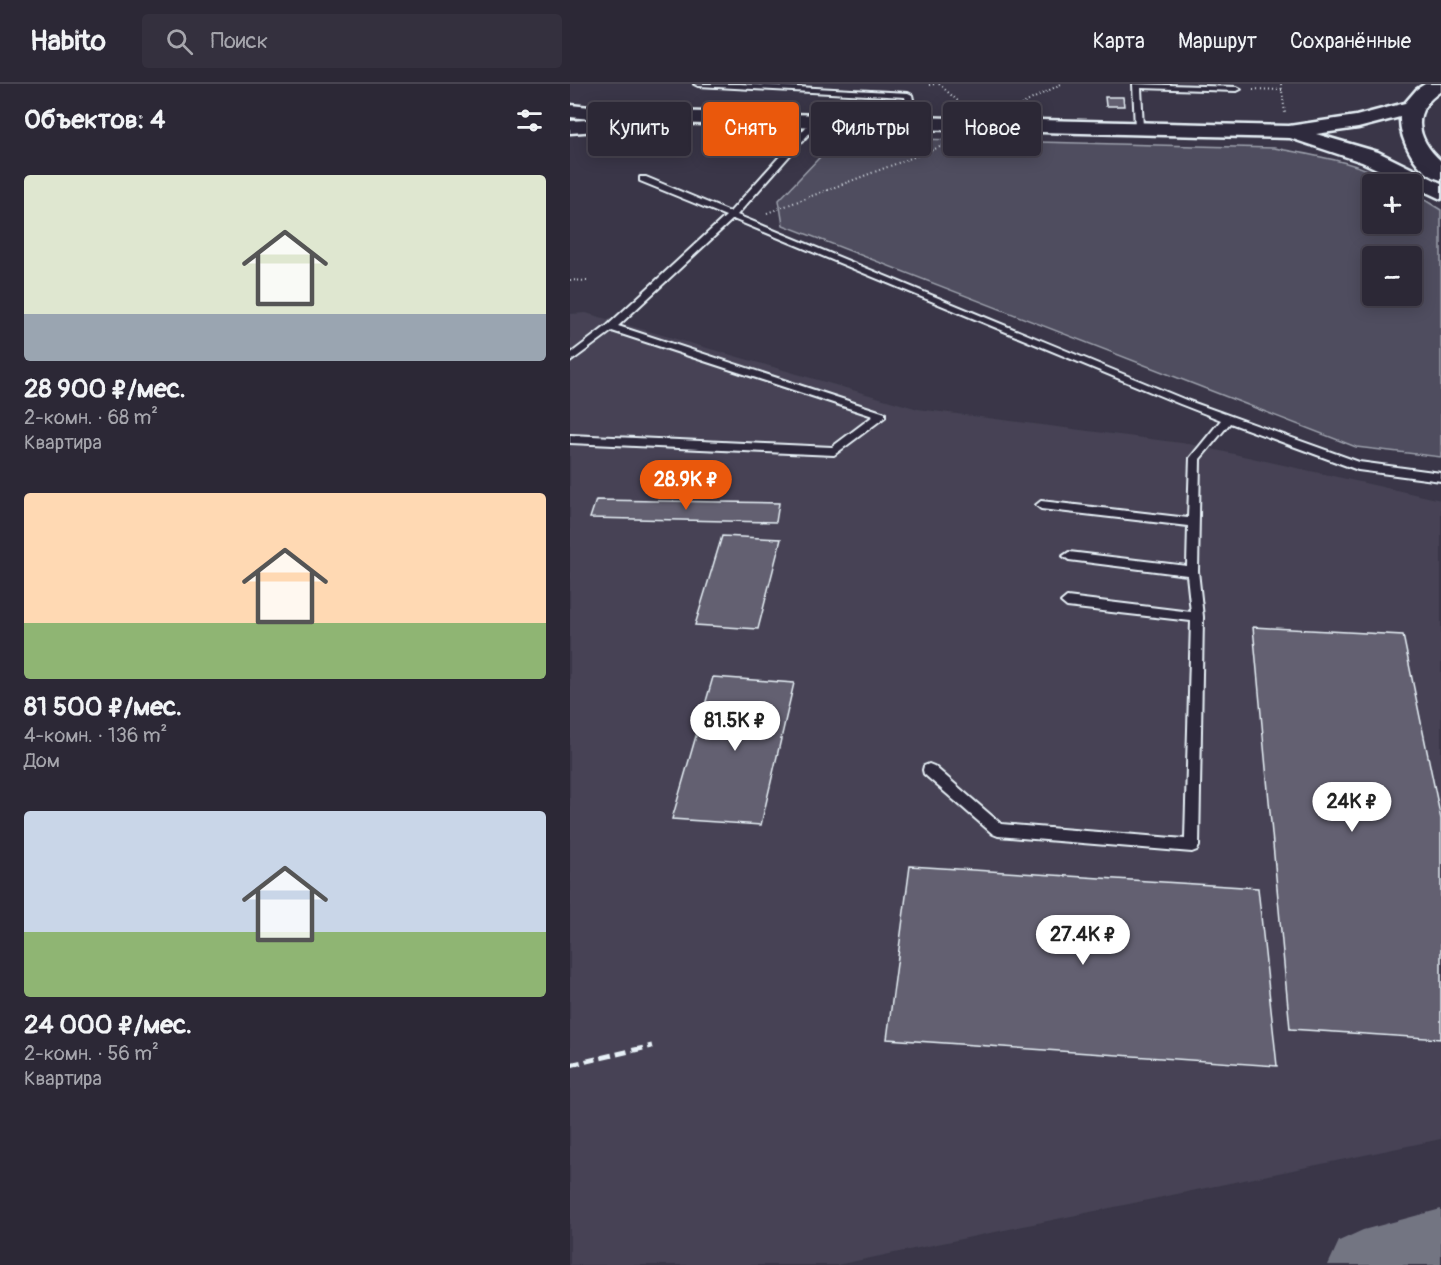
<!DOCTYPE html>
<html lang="ru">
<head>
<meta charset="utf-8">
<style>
	body { margin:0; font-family:Pangolin,sans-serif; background:#34303e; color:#f1f3f6; height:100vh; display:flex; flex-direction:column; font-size:22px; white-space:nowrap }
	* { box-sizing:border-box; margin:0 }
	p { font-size:20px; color:#a6a6ad }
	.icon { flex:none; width:33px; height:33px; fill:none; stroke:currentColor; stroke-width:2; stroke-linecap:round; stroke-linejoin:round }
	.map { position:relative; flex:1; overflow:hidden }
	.side { display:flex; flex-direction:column; background:#2c2836; width:570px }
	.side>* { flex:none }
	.top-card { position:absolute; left:18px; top:18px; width:570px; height:54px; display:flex; gap:12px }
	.controls { position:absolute; left:792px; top:90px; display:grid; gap:12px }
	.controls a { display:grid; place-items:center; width:60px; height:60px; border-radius:6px; background:#2c2836; box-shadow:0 3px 15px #0003,0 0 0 2px #484451; font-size:30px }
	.price { position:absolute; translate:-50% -51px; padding:0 14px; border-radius:21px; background:#fff; color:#222; font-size:20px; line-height:39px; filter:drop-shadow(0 2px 3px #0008) }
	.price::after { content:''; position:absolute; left:50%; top:36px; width:18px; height:14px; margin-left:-9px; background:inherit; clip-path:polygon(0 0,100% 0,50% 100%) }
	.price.on { background:#ea580c; color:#fff }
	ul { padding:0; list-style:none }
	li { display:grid; align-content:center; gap:12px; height:318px; padding:0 24px }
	li span { display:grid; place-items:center; height:186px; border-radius:6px; color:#555 }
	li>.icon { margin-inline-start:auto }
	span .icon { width:108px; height:108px; fill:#fffc; stroke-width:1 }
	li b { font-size:26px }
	h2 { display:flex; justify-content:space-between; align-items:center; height:72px; padding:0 24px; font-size:26px }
	.pill { padding:0 21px; border-radius:6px; background:#2c2836; box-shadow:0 3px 15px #0003,0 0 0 2px #484451; font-size:21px; line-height:54px }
	.pill.on { background:#ea580c; color:#fff }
	header { display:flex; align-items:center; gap:36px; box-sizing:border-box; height:84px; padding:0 30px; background:#2c2836; border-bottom:2px solid #484451 }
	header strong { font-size:28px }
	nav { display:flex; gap:33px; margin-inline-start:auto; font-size:21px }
	.search { width:420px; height:54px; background:#34303e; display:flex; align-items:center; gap:15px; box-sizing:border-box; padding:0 21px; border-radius:6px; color:#a6a6ad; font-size:22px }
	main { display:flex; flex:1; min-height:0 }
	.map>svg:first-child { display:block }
	.built { fill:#464354 }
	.green { fill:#504e5f; stroke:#9ca0ac; stroke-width:1.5; fill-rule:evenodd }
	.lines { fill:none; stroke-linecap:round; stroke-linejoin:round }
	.river { fill:#737482; fill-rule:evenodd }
	.building { fill:#636171; stroke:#e8f1f8; stroke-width:1.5 }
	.service-casing { stroke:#e8f1f8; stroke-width:4 }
	.secondary-casing { stroke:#e8f1f8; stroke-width:5 }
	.primary-casing { stroke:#e8f1f8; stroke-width:5 }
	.path { stroke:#e8f1f8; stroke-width:2; stroke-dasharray:1 3; stroke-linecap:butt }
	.service { fill:#2f2a3d; fill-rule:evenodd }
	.secondary { fill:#2f2a3d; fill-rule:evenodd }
	.primary { fill:#2f2a3d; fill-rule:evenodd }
	.rail { stroke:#e8f1f8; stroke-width:5; stroke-dasharray:11 5; stroke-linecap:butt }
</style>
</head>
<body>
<header>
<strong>Habito</strong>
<div class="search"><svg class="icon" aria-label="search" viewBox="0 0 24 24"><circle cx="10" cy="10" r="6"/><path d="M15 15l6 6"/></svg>Поиск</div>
<nav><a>Карта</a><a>Маршрут</a><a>Сохранённые</a></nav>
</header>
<main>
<section class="side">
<h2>Объектов: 4<svg class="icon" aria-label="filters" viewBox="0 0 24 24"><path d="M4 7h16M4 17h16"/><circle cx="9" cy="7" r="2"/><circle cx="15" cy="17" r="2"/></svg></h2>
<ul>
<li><span style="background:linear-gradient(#dfe7d0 75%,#9aa5b1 0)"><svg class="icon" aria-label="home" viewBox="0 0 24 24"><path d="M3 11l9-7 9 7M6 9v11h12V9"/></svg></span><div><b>28 900 ₽/мес.</b><p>2-комн. · 68 m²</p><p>Квартира</p></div></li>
<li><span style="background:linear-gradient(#ffd9b3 70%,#8fb573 0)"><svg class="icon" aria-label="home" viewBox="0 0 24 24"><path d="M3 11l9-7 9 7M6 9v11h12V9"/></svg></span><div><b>81 500 ₽/мес.</b><p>4-комн. · 136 m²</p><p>Дом</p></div></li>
<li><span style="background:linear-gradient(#c9d6e8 65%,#8fb573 0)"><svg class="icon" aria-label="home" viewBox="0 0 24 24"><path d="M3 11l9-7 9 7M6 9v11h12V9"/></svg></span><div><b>24 000 ₽/мес.</b><p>2-комн. · 56 m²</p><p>Квартира</p></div></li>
</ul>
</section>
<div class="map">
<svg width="871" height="1181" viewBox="0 0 871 1181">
	<rect width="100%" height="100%" fill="#3a3648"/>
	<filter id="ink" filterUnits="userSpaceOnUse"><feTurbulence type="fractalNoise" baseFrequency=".0167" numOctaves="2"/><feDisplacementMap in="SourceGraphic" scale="12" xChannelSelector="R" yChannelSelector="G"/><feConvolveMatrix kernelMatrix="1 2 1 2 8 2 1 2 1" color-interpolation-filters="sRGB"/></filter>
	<g filter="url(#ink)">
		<path class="built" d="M16 229 348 325 619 360 871 416V1055L267 1181H0V230Z"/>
		<path class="green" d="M269 53 704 64C747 72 790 78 828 100H802V140H842V108L871 126V373L786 363 213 141 209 116ZM842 172V212H802V172Z"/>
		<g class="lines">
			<path class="river" d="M871 1125V1181H758L769 1157 793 1146Z"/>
		</g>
		<g class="building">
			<path d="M535 13H553L554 22H536Z"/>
			<path d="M26 416 209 419 206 438 20 434Z"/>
			<path d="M152 452 211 455 188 545 125 541Z"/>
			<path d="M683 543 833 551 871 735V955L720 945Z"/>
			<path d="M143 593 224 599 191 741 102 735Z"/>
			<path d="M340 782 688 804 707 982 317 955Z"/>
		</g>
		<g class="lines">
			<g class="service-casing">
				<g id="service">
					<path d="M124 0H170L338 9 342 11 348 39 344 41 340 39 335 13 128 2Z"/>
					<path d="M563 0 667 3 671 5 667 7 571 4 573 44 569 46 565 44Z"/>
					<path d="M244 34 251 36 167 131 616 316 789 378 871 389V397L788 386 660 339 630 375 628 487 633 533 629 762 627 766 622 768 428 752 423 750 354 690 353 686 354 682 359 680 364 682 431 740 615 755 621 537 497 523 491 518 497 513 621 528 617 491 499 476 493 472 499 468 617 482 618 442 471 425 466 421 471 417 618 434 620 374 651 336 610 320 163 135 48 242 315 329V333L264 371 0 359V351L262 363 303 332 42 247 0 278V270L38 241 156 132 70 97V93H76L160 128Z"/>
				</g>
			</g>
			<g class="secondary-casing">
				<path id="secondary" d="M115 30 122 32 125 36 122 40 0 49V37Z"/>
			</g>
			<g class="primary-casing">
				<path id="primary" d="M855 0H871V7C840 27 846 55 871 77V96C847 90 829 56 830 33L788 44 746 50 808 68 871 99V115L792 78 720 54 51 38 0 33V21L51 26 719 42 786 32 835 19 847 5Z"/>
			</g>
			<g class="path">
				<path d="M369 0 390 19"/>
				<path d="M711 0 715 29"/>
				<path d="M359 1 365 0"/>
				<path d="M683 5 712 6"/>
				<path d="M451 21 491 0"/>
				<path d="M197 129 375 61"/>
				<path d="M0 196 18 197"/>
			</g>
			<use href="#service" class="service"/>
			<use href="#secondary" class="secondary"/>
			<use href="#primary" class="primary"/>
			<path class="rail" d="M0 981 82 962"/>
		</g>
	</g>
</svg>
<div class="controls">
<a>+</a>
<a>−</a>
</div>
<b class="price on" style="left:116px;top:427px">28.9K ₽</b>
<b class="price" style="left:165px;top:668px">81.5K ₽</b>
<b class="price" style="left:782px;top:749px">24K ₽</b>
<b class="price" style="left:513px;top:882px">27.4K ₽</b>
<div class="top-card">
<a class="pill">Купить</a>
<a class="pill on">Снять</a>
<a class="pill">Фильтры</a>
<a class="pill">Новое</a>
</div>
</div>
</main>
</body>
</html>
